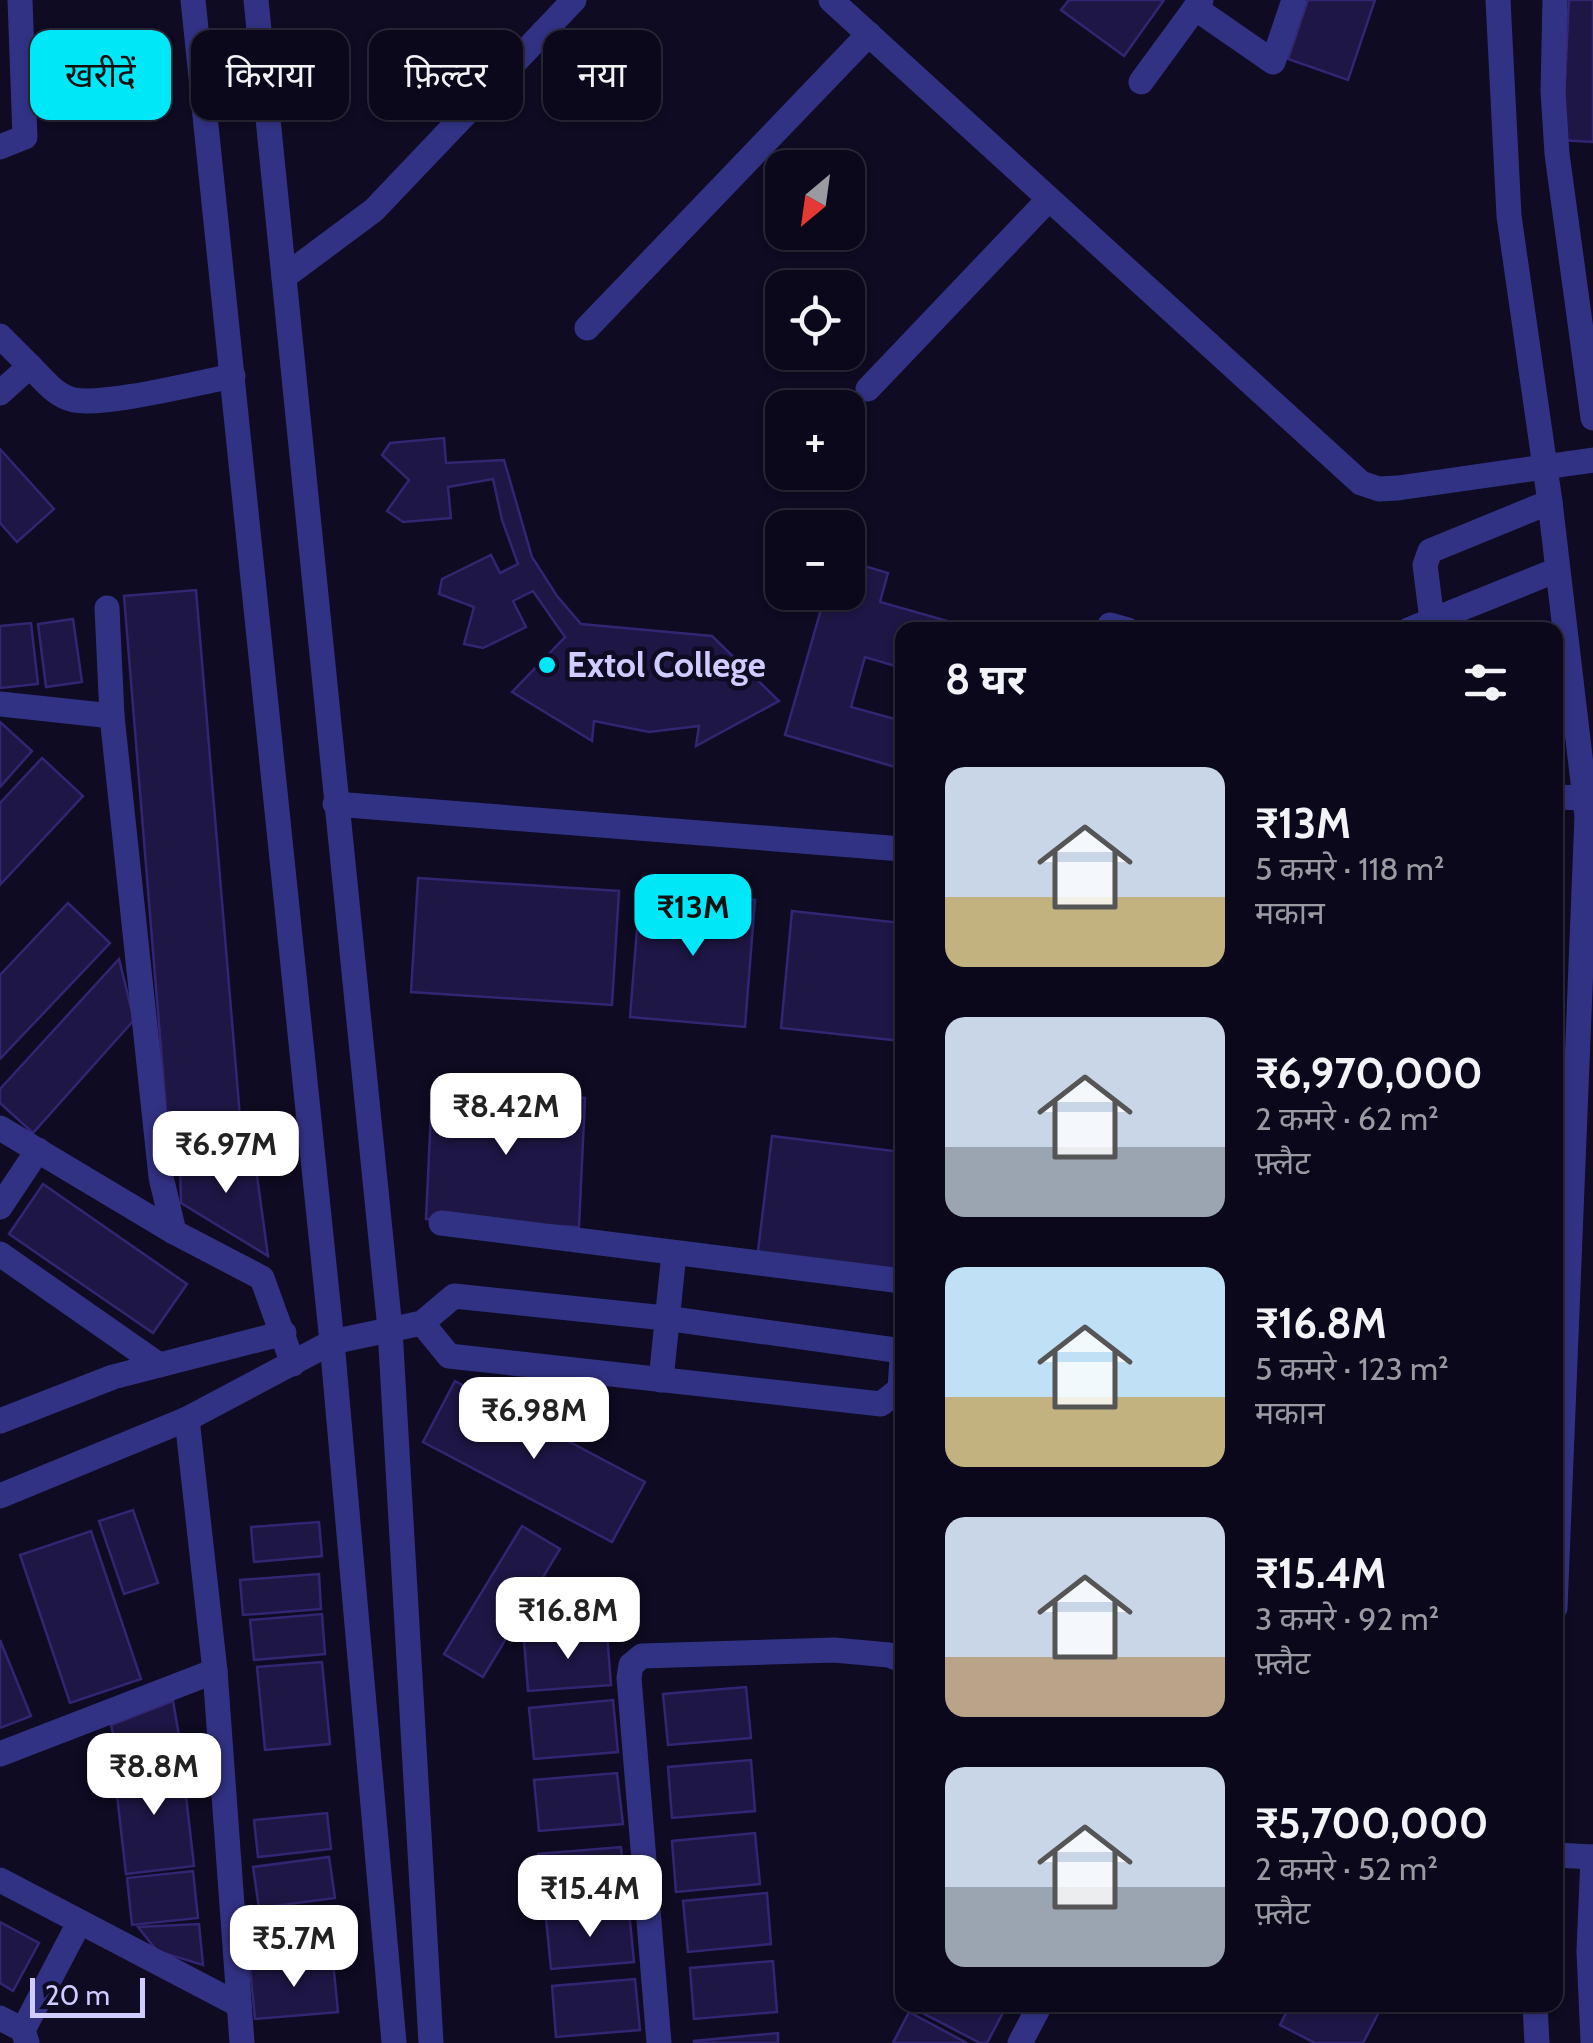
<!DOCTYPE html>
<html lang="hi">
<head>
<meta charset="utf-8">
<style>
	body { margin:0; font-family:Cabin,"Noto Sans Devanagari",sans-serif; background:#181627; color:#f1f3f6; height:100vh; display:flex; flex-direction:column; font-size:38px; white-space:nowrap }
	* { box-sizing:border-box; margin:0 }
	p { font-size:32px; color:#999aa2 }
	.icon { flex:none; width:55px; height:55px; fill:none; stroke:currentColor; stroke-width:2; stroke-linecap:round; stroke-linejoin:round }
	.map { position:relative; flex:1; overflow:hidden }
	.panel { position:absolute; left:895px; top:622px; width:668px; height:1390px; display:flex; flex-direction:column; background:#0a081a; border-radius:20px; box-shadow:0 2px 8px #0004,0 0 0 2px #2a2939 }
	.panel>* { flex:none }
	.guide { position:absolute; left:30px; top:30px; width:715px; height:90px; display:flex; gap:20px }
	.needle { width:65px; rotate:209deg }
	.tools { position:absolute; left:765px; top:150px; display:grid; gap:20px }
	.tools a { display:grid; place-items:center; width:100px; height:100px; border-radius:20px; background:#0a081a; box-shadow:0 2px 8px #0004,0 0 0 2px #2a2939; font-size:50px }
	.scale { position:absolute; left:30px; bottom:25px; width:115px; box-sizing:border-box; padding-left:10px; border:5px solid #d0ccff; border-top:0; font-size:28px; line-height:35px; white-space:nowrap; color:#d0ccff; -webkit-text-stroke:8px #0e0b22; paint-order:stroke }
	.price { position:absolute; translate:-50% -85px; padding:0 22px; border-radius:20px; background:#fff; color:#222; font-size:32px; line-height:65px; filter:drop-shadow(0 2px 5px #0008) }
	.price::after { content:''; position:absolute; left:50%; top:60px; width:30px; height:22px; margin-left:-15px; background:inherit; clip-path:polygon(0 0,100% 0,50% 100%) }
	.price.selected { background:#00e7f7; color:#111 }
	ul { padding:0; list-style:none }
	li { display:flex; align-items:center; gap:30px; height:250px; padding:0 50px }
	li span { display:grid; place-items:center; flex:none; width:280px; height:200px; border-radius:20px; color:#555 }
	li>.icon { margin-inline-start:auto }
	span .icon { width:120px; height:120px; fill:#fffc; stroke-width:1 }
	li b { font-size:42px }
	h2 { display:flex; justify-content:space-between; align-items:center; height:120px; padding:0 50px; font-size:42px }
	.tag { padding:0 35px; border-radius:20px; background:#0a081a; box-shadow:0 2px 8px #0004,0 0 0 2px #2a2939; font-size:35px; line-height:90px }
	.tag.selected { background:#00e7f7; color:#111 }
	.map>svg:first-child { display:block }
	.building { fill:#1e1644; stroke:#322673; stroke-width:2.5 }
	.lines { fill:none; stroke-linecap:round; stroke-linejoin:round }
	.minor { stroke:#323285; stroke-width:25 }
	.poi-dot { fill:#00e7f7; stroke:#0e0b22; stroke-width:4 }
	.labels { text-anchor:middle; stroke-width:9; stroke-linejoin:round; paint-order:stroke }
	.poi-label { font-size:35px; font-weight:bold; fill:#d0ccff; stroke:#0e0b22; text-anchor:start }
</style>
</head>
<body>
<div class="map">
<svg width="1593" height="2043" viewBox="0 0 1593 2043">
	<rect width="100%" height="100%" fill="#0e0b22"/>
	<g class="building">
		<path d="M1069 0H1164L1124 56 1061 10Z"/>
		<path d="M1308 0H1375L1348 80 1288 59Z"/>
		<path d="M1569 0H1593V142L1562 140Z"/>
		<path d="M444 438 446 463 504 460 532 557 557 596 581 624 712 636 779 701 696 746 699 726 649 732 594 721 592 741 512 692 565 637 533 591 513 601 526 627 483 648 464 644 474 607 439 594 442 579 491 555 500 573 518 564 502 520 493 479 448 487 451 518 403 522 387 511 409 480 382 455 390 443Z"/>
		<path d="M0 449 54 509 17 542 0 523Z"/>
		<path d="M848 561 888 573 880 602 979 630H902V668L865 657 851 707 902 721V769L785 735 826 592H848Z"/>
		<path d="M196 590 242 1141 169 1147 124 596Z"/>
		<path d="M73 619 82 682 46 687 38 624Z"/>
		<path d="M31 623 38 684 0 688V626Z"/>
		<path d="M0 722 32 751 0 787Z"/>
		<path d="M42 758 83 796 0 885V803Z"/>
		<path d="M418 878 619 891 612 1005 411 992Z"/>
		<path d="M640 891 755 900 745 1027 630 1017Z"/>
		<path d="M68 903 110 943 0 1059V975Z"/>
		<path d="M792 911 902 923V1041L781 1028Z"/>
		<path d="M119 959 134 1020 33 1133 0 1103V1089Z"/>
		<path d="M432 1090 585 1098 579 1227 426 1219Z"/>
		<path d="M772 1136 902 1152V1277L757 1259Z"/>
		<path d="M254 1154 268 1256 181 1203 180 1162Z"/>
		<path d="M43 1184 187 1284 153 1333 9 1234Z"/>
		<path d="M455 1381 645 1482 612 1542 423 1442Z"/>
		<path d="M133 1510 158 1583 124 1594 99 1521Z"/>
		<path d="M319 1522 322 1556 254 1562 251 1527Z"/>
		<path d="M522 1526 560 1549 483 1677 444 1654Z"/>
		<path d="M91 1531 141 1679 70 1703 20 1555Z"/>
		<path d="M319 1574 321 1609 243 1615 240 1580Z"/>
		<path d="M322 1614 325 1654 254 1660 250 1620Z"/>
		<path d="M607 1633 611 1685 528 1691 524 1640Z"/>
		<path d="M0 1640 31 1716 0 1728Z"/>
		<path d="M322 1662 330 1744 265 1750 257 1667Z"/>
		<path d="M746 1687 751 1738 668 1745 663 1694Z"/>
		<path d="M613 1700 618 1752 534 1759 529 1708Z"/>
		<path d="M173 1701 182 1753 120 1763 111 1725Z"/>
		<path d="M751 1760 755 1811 672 1818 668 1767Z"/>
		<path d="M182 1761 194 1866 126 1874 114 1769Z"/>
		<path d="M617 1773 623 1824 539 1831 534 1780Z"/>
		<path d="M327 1813 331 1849 258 1857 254 1820Z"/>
		<path d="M755 1833 760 1884 676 1892 672 1841Z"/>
		<path d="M621 1847 626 1898 543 1905 538 1854Z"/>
		<path d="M329 1857 335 1898 259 1908 253 1867Z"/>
		<path d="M193 1871 198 1918 132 1925 127 1878Z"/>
		<path d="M767 1893 771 1944 688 1952 683 1901Z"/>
		<path d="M629 1911 634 1962 551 1969 546 1918Z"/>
		<path d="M0 1922 39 1943 13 1991 0 1983Z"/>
		<path d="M199 1924 203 1965 157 1951 138 1927Z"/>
		<path d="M333 1961 338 2012 255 2019 250 1968Z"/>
		<path d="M773 1961 777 2012 694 2019 690 1968Z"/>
		<path d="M635 1979 640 2030 556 2037 552 1986Z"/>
		<path d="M915 2005H1007L987 2043H980L913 2008Z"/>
		<path d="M1290 2005H1376L1381 2008 1363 2043H1315L1280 2025Z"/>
		<path d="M909 2012 967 2043H893Z"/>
		<path d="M778 2033V2043H694V2041Z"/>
	</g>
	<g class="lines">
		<g class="minor">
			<path d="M193 0 332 1342 394 2043"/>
			<path d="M256 0 390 1329 431 2043"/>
			<path d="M831 0 1361 483 1379 489 1398 488 1593 460"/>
			<path d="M1498 0 1509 216 1550 502 1587 816 1555 1608"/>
			<path d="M1555 0 1553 91 1557 154 1593 418"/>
			<path d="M1195 8 1273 62 1294 0"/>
			<path d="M1141 82 1201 0"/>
			<path d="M0 147 25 137 20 0"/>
			<path d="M284 277 374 210 574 0"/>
			<path d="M587 328 869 34"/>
			<path d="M0 336 30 366 0 393"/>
			<path d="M30 366C43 379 55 396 74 400 106 406 196 383 233 376"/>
			<path d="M868 389 1049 199"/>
			<path d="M107 608 112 716 161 1177 174 1232 262 1278 293 1364"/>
			<path d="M1432 620 1425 565 1430 551 1550 502"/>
			<path d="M1110 625 1128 630"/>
			<path d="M1408 630 1557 570"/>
			<path d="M0 704 112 716"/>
			<path d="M1555 797 1585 798"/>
			<path d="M335 804 902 849"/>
			<path d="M0 1128 174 1232"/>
			<path d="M0 1207 38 1150"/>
			<path d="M441 1223 902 1281"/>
			<path d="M0 1254 159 1365"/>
			<path d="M661 1380 674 1253"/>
			<path d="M187 1419 215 1671 242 2043"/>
			<path d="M0 1421 113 1377 284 1333"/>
			<path d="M0 1496 187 1419 332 1342 422 1323 454 1296 665 1318 895 1350 902 1358 900 1389 881 1404 449 1356 422 1323"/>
			<path d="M0 1754 215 1671"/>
			<path d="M1555 1855 1593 1857"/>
			<path d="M1593 1857 1589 1951 1593 2042"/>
			<path d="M0 1880 239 2005"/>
			<path d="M1535 2005 1537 2043"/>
			<path d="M0 2018 23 2030 27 2043"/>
			<path d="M23 2030 79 1923"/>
			<path d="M659 2043 629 1678 631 1665 642 1656 834 1650 889 1655 902 1660"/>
			<path d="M1020 2043 1040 2005"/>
		</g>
	</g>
	<circle class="poi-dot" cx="547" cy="665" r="10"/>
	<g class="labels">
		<g class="poi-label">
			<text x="567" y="677">Extol College</text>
		</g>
	</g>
</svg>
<div class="tools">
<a><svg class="needle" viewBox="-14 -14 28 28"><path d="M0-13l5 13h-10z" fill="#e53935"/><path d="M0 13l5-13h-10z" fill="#999aa2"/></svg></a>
<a><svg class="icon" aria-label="locate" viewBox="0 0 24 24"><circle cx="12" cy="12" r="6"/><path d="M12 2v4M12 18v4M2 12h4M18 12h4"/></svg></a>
<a>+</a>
<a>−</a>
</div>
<div class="scale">20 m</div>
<b class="price selected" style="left:693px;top:959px">₹13M</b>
<b class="price" style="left:506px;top:1158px">₹8.42M</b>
<b class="price" style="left:226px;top:1196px">₹6.97M</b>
<b class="price" style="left:534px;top:1462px">₹6.98M</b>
<b class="price" style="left:568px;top:1662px">₹16.8M</b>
<b class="price" style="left:154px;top:1818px">₹8.8M</b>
<b class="price" style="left:590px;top:1940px">₹15.4M</b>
<b class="price" style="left:294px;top:1990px">₹5.7M</b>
<div class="guide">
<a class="tag selected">खरीदें</a>
<a class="tag">किराया</a>
<a class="tag">फ़िल्टर</a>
<a class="tag">नया</a>
</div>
<section class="panel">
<h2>8 घर<svg class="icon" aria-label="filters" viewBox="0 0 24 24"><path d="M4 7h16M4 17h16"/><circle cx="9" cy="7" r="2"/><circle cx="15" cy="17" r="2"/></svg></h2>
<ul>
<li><span style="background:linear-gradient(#c9d6e8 65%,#c2b280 0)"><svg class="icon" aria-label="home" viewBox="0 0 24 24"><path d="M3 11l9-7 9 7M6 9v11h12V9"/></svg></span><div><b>₹13M</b><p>5 कमरे · 118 m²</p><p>मकान</p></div></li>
<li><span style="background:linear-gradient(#c9d6e8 65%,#9aa5b1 0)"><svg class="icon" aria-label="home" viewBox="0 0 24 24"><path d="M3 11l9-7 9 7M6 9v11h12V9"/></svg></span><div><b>₹6,970,000</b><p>2 कमरे · 62 m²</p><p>फ़्लैट</p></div></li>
<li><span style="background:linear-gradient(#bfe0f5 65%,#c2b280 0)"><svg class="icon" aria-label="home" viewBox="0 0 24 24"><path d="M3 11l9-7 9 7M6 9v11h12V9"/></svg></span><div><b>₹16.8M</b><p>5 कमरे · 123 m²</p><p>मकान</p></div></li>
<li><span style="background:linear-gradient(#c9d6e8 70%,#b9a48a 0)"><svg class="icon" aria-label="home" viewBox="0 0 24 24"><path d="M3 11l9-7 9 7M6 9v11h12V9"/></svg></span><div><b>₹15.4M</b><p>3 कमरे · 92 m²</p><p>फ़्लैट</p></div></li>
<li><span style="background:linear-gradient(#c9d6e8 60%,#9aa5b1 0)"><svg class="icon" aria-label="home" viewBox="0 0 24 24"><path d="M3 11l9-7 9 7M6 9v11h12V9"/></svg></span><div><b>₹5,700,000</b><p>2 कमरे · 52 m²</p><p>फ़्लैट</p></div></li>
</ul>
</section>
</div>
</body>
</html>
